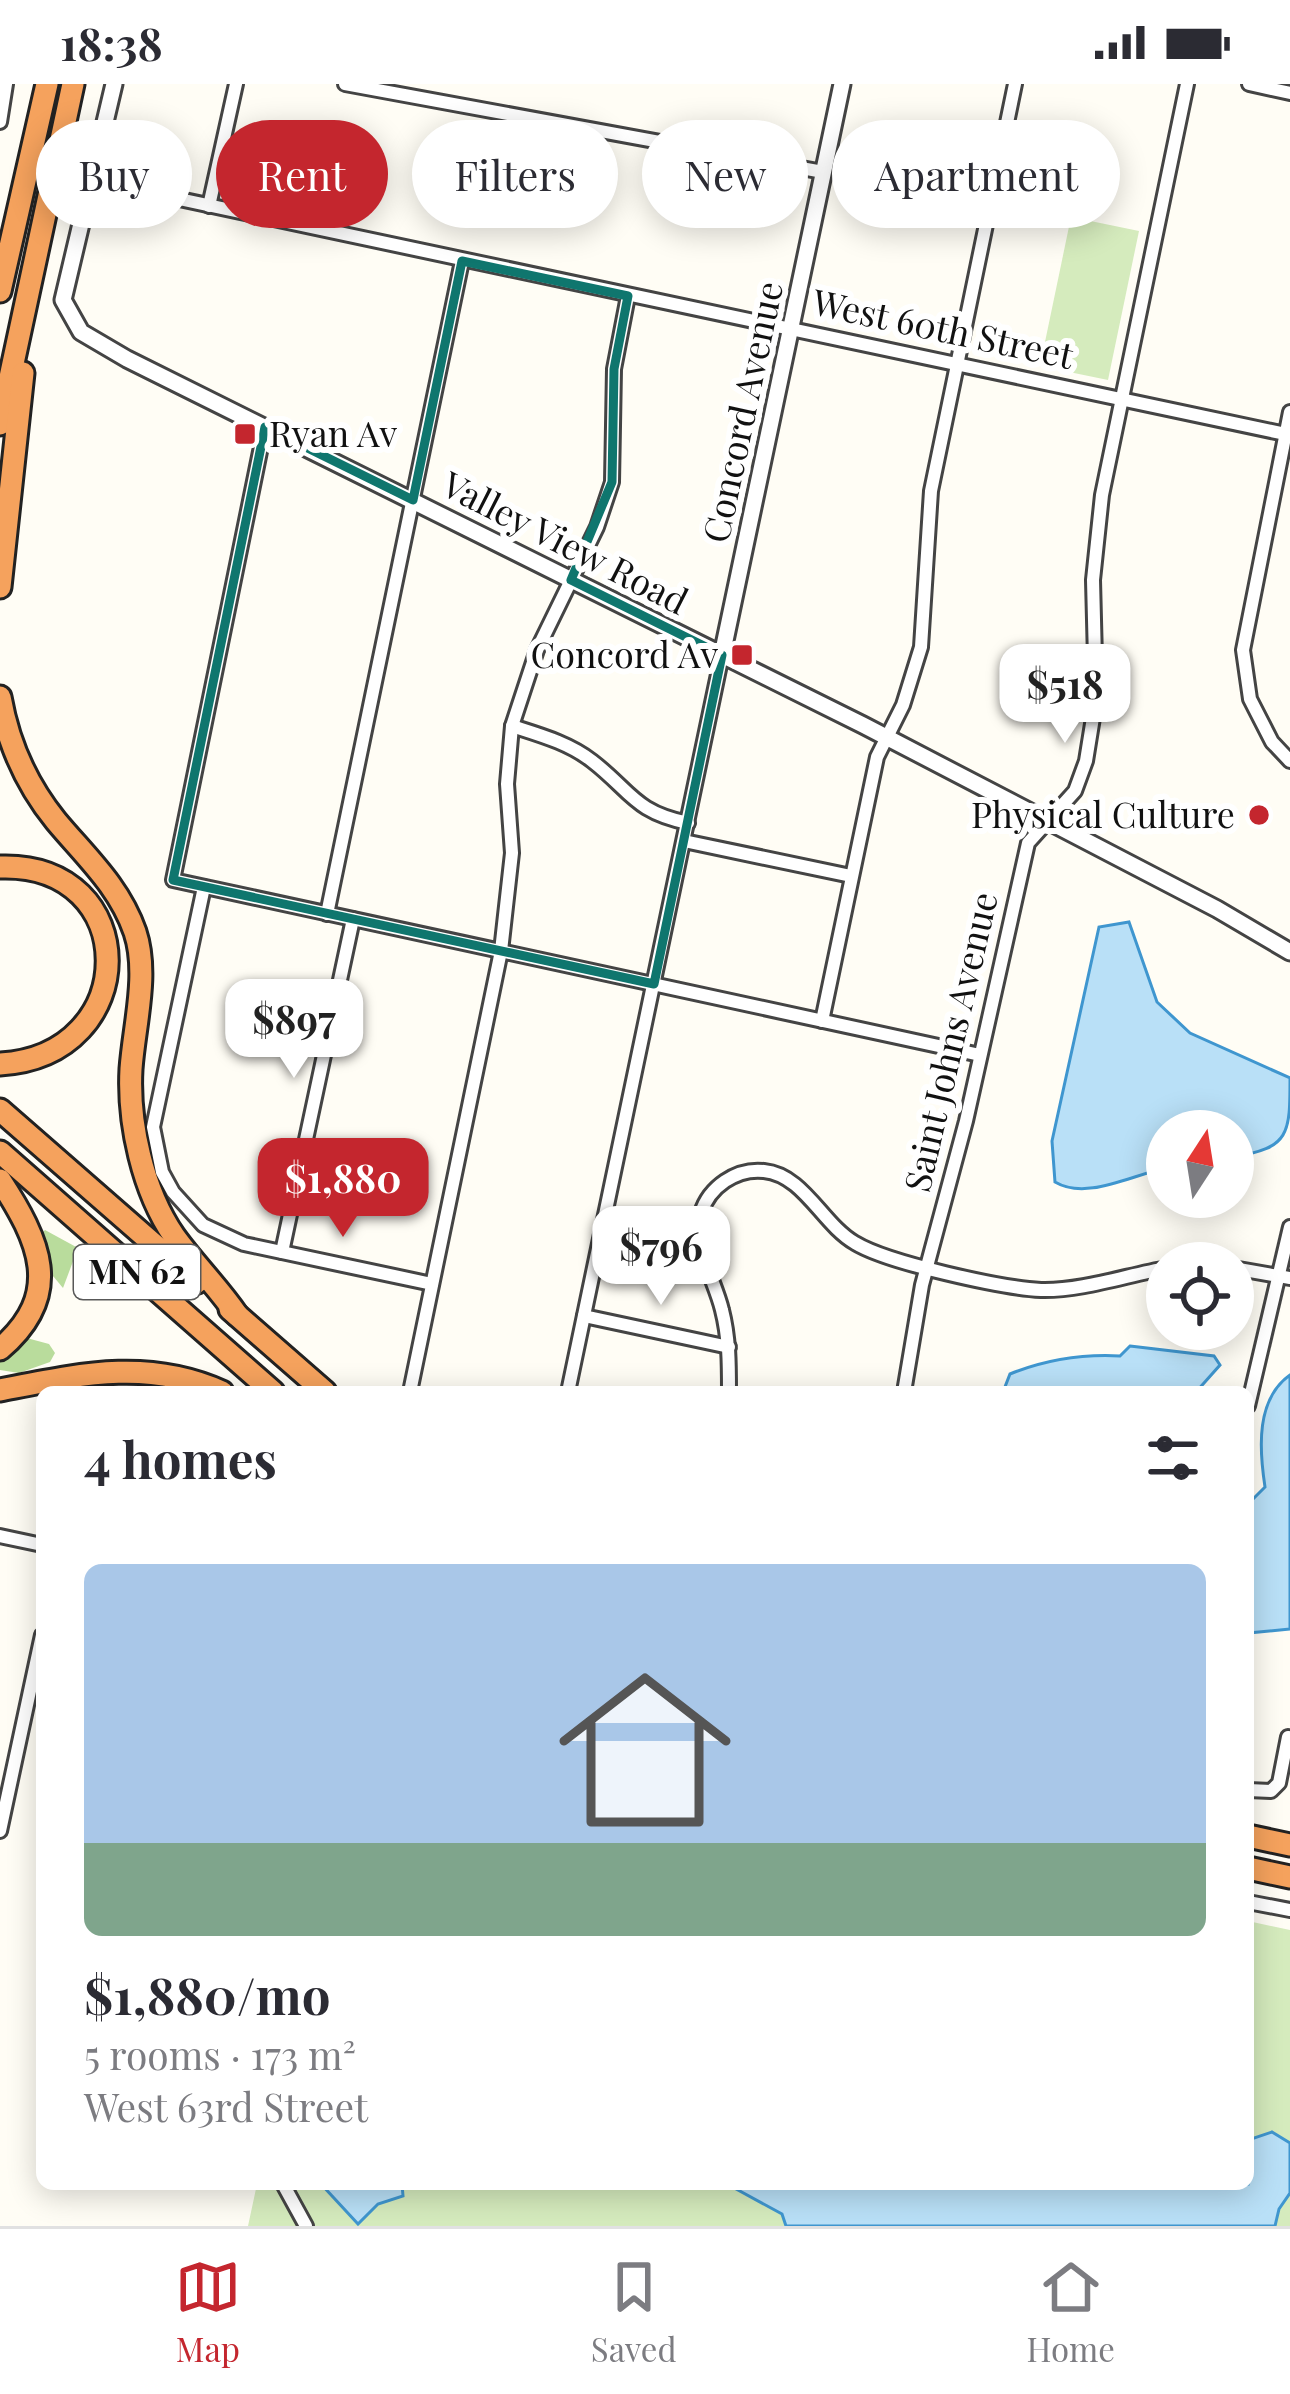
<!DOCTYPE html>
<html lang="en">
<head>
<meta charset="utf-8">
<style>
	body { margin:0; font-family:"Playfair Display",serif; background:#f7f7f7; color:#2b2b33; height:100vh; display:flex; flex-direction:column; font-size:45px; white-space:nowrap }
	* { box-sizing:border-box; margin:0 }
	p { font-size:39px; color:#7c7c81 }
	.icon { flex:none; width:66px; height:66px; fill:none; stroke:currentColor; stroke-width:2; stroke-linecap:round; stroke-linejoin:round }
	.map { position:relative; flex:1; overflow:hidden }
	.drawer { position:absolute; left:36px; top:1302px; width:1218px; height:804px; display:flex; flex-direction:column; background:#fff; border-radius:18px; box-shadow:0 6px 30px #0003 }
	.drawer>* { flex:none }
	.banner { position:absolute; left:36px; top:36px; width:1218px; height:108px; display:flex; gap:24px }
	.needle { width:78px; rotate:12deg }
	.fabs { position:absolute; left:1146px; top:1026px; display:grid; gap:24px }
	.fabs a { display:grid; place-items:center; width:108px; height:108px; border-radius:50%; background:#fff; box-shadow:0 6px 30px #0003; font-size:60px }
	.price { position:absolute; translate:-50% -102px; padding:0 27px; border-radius:24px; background:#fff; color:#222; font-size:39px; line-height:78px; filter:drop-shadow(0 3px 6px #0008) }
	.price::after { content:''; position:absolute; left:50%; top:72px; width:36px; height:27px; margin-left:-18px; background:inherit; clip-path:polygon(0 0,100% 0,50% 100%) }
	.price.current { background:#c4262e; color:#fff }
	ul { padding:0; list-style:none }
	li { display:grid; align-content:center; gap:24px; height:636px; padding:0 48px }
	li span { display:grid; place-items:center; height:372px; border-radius:18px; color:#555 }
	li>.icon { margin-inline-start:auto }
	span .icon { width:216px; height:216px; fill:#fffc; stroke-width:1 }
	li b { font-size:51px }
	h2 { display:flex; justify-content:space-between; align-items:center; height:144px; padding:0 48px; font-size:51px }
	.pill { padding:0 42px; border-radius:54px; background:#fff; box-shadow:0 6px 30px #0003; font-size:42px; line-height:108px }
	.pill.current { background:#c4262e; color:#fff }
	.status { display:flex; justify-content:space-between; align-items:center; height:84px; padding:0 60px; background:#fff; direction:ltr }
	.status svg { height:33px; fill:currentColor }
	.tab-bar { display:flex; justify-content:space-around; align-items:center; height:168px; border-top:3px solid #e1e1e2; background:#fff; font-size:33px; color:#7c7c81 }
	.tab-bar a { display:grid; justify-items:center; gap:6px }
	.tab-bar .current { color:#c4262e }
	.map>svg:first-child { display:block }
	.green { fill:#d5ebbd }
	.forest { fill:#b9dc9c }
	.water { fill:#b9e0f7; stroke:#3f96cf; stroke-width:3 }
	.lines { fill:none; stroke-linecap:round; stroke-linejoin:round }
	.minor-casing { stroke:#444; stroke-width:18 }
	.tertiary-casing { stroke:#444; stroke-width:21 }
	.motorway-casing { stroke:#222; stroke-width:27 }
	.minor { stroke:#fff; stroke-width:12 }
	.tertiary { stroke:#fff; stroke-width:15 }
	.motorway { stroke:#f5a25d; stroke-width:21 }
	.marked { fill:none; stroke:#0f766e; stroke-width:9; stroke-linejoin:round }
	.poi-dot { fill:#c4262e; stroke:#fff; stroke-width:4.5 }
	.labels { text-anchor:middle; stroke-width:12; stroke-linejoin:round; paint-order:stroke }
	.shield { fill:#fff; stroke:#585858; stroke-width:3 }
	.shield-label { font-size:33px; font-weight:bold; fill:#111 }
	.street-label { font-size:36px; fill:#111; stroke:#fff }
	.poi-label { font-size:36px; fill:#111; stroke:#fff; text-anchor:end }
</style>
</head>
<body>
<div class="status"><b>18:38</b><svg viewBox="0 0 49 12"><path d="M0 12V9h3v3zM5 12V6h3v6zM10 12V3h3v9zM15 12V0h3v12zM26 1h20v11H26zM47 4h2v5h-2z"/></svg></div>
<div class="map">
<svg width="1290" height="2142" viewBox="0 0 1290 2142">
	<rect width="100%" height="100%" fill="#fffdf5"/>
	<g class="green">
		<path d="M1071 133 1139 147 1108 296 1040 282Z"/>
		<path d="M1248 1837 1290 1846V2142H248L257 2100H1248Z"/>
	</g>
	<g class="forest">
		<path d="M45 1146 78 1164 63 1204 48 1186 40 1151Z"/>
		<path d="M23 1253 49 1260 55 1269 50 1278 19 1289 0 1286V1271Z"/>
	</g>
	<g class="water">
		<path d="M1129 838 1157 918 1190 949 1290 994C1290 1050 1290 1064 1233 1073V1047H1167V1084C1133 1090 1087 1117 1055 1098L1052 1057 1099 843Z"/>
		<path d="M1130 1262 1214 1272 1220 1281 1196 1308H1003L1010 1290C1045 1276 1083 1270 1120 1272Z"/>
		<path d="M1290 1291V1545L1248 1549V1420L1265 1403C1259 1364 1256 1315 1290 1291Z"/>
		<path d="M1272 2048 1290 2059V2109L1279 2125 1275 2142H786L782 2130 727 2100H1248V2056Z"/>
		<path d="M321 2100H402L403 2112 378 2120 358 2140Z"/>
	</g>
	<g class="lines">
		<g class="minor-casing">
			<g id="minor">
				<path d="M345 0 823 88"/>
				<path d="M1249 0 1290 9"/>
				<path d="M0 38 6 0"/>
				<path d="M90 96 1290 351"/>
				<path d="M209 122 236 0"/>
				<path d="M1290 328 1243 566 1250 615 1272 658 1290 677"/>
				<path d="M265 343 173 796 980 971"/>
				<path d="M512 642C540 651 569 659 592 677 631 707 634 728 688 739"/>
				<path d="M684 757 851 792"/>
				<path d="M204 803 153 1043 162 1088 173 1108 203 1141 244 1160 432 1200"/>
				<path d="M327 830 462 177"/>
				<path d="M822 937 877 673 903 621 921 563 931 407 1015 0"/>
				<path d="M282 1168 353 835"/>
				<path d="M1233 1184 1290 1194"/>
				<path d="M584 1232 729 1263"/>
				<path d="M410 1308 501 867 512 769 507 700 512 642 537 566 597 443 612 398 614 285 628 212"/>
				<path d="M568 1308 722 571"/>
				<path d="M729 1308C729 1280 729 1253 722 1226 715 1196 692 1161 701 1129 709 1103 736 1084 764 1087 804 1091 822 1140 855 1159 888 1179 1002 1204 1041 1206 1082 1207 1127 1191 1167 1184"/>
				<path d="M904 1308 922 1201 966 1037 1028 759 1075 707 1086 677 1096 615 1093 496 1102 411 1187 0"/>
				<path d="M1248 1322 1290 1143"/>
				<path d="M0 1452 42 1461"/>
				<path d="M1248 1706 1271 1707 1279 1699 1288 1653"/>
				<path d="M0 1747 42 1551"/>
				<path d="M1248 1818 1290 1826"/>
				<path d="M283 2100 306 2142"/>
			</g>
		</g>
		<g class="tertiary-casing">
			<g id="tertiary">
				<path d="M114 0 63 216 81 248 127 275 863 641 1217 825 1290 868"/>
				<path d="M722 571 842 0"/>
			</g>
		</g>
		<g class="motorway-casing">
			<g id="motorway">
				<path d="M0 207 47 0"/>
				<path d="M0 340 73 0"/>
				<path d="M0 503 23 289"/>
				<path d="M0 613C8 659 26 700 56 737 86 773 119 802 135 848 149 890 134 942 131 985 128 1039 143 1107 174 1152 194 1180 218 1203 237 1231"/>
				<path d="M0 783C143 778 143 972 0 980"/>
				<path d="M0 1026 197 1198"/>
				<path d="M0 1068 273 1308"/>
				<path d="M0 1096C39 1156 65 1210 0 1265"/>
				<path d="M230 1225 325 1308"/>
				<path d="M0 1306C77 1291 147 1274 222 1308"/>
				<path d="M1248 1752 1290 1761"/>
				<path d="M1248 1784 1290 1793"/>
			</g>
		</g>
		<use href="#minor" class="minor"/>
		<use href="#tertiary" class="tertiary"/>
		<use href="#motorway" class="motorway"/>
	</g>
	<path class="marked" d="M462 177 628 212 614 285 612 398 571 496 722 571 654 900 173 796 265 343 413 416Z"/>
	<g class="poi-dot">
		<rect x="233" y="338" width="24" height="24" rx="6"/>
		<rect x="730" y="559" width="24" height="24" rx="6"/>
		<circle cx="1259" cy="731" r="12"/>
	</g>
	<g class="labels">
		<rect class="shield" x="74" y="1161" width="126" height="54" rx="9"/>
		<g class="shield-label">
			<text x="137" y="1200">MN 62</text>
		</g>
		<g class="street-label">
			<text transform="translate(943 245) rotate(12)" y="13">West 60th Street</text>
			<text transform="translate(743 328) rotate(-78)" y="13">Concord Avenue</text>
			<text transform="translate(565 459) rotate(27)" y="13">Valley View Road</text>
			<text transform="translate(951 958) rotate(-77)" y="13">Saint Johns Avenue</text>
		</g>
		<g class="poi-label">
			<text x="269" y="363" text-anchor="start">Ryan Av</text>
			<text x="718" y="584">Concord Av</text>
			<text x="1235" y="744">Physical Culture</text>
		</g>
	</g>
</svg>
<div class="fabs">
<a><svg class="needle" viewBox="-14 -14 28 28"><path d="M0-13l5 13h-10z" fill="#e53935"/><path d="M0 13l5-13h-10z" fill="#7c7c81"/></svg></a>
<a><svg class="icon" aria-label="locate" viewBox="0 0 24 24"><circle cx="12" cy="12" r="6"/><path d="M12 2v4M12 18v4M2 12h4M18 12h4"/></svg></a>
</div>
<b class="price" style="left:1065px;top:662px">$518</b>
<b class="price" style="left:294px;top:997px">$897</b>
<b class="price current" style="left:343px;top:1156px">$1,880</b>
<b class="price" style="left:661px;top:1224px">$796</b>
<div class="banner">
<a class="pill">Buy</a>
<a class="pill current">Rent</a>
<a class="pill">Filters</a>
<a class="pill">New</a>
<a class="pill">Apartment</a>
</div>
<section class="drawer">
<h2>4 homes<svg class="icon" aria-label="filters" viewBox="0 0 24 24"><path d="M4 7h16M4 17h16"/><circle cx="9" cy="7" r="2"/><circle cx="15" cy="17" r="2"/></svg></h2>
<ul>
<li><span style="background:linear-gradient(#a9c7e8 75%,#7fa58c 0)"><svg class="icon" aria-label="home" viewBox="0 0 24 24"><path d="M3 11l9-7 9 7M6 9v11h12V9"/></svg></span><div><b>$1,880/mo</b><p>5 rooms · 173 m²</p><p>West 63rd Street</p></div></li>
</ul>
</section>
</div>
<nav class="tab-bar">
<a class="current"><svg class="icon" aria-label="map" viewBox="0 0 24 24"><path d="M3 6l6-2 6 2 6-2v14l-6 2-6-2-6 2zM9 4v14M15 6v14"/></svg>Map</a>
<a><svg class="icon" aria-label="saved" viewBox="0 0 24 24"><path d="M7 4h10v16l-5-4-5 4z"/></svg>Saved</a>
<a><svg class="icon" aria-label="home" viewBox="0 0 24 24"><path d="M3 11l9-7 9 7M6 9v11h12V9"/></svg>Home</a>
</nav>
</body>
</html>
